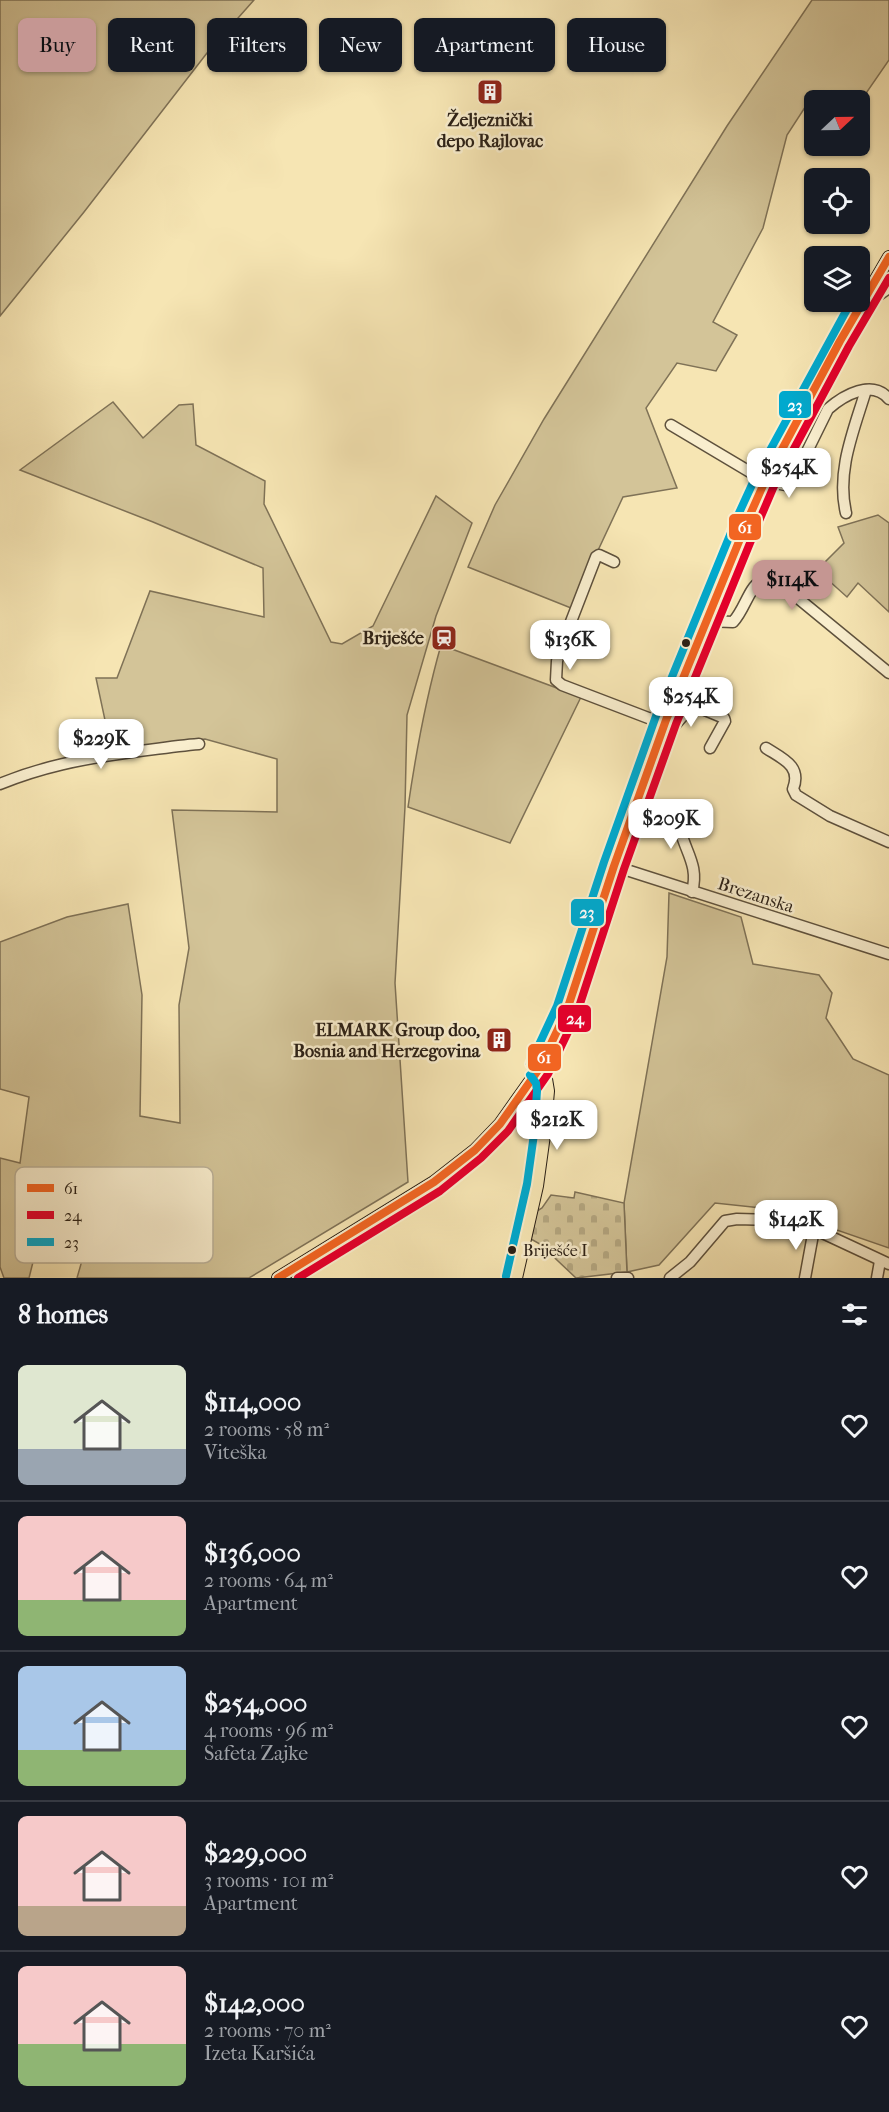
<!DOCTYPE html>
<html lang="en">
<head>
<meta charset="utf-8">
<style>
	body { margin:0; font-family:"IM FELL French Canon",serif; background:#242831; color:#f1f3f6; height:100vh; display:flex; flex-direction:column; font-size:22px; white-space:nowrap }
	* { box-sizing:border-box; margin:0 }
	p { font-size:20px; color:#9ea1a6 }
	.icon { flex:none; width:33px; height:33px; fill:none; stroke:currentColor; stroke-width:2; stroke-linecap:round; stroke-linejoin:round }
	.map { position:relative; height:1278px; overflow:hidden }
	.details { display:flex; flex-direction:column; background:#171b24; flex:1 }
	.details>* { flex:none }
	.top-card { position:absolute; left:18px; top:18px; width:854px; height:54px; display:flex; gap:12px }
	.needle { width:39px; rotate:68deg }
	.buttons { position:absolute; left:804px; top:90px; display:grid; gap:12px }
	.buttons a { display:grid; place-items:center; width:66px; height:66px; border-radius:9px; background:#171b24; box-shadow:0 2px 4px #0004; font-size:30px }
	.price { position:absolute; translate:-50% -51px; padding:0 14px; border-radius:12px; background:#fff; color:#222; font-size:20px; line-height:39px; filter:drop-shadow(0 2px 3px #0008) }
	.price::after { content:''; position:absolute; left:50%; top:36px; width:18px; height:14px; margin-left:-9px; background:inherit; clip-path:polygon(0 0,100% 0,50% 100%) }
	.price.current { background:#c59692; color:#111 }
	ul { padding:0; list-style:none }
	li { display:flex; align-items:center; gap:18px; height:150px; padding:0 18px }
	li+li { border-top:2px solid #363941 }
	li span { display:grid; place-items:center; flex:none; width:168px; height:120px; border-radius:9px; color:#555 }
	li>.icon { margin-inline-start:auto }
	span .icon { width:72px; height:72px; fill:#fffc; stroke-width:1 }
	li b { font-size:26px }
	h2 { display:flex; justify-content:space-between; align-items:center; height:72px; padding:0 18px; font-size:26px }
	.chip { padding:0 21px; border-radius:9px; background:#171b24; box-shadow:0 2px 4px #0004; font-size:21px; line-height:54px }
	.chip.current { background:#c59692; color:#111 }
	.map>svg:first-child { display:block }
	.grass { fill:#d3c498; stroke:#7f7257; stroke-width:1.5 }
	.cemetery { fill:url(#cemetery-stones); stroke:#7f7257; stroke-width:1.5 }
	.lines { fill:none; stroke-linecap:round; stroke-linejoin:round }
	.minor-casing { stroke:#5e513d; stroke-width:13 }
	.major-casing { stroke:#2b2016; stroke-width:14 }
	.minor { stroke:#f9eece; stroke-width:10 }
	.major { stroke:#f6e5b3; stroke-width:12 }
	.bus-1-casing { stroke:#f9eece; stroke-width:12 }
	.bus-2-casing { stroke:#f9eece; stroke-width:12 }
	.bus-3-casing { stroke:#f9eece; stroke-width:12 }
	.bus-1 { stroke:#f26522; stroke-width:8 }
	.bus-2 { stroke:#e4002b; stroke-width:8 }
	.bus-3 { stroke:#00a9ce; stroke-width:8 }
	.bus-dot { fill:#2b2016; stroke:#f9eece; stroke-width:2 }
	.labels { text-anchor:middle; stroke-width:5; stroke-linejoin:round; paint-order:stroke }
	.bus-label { font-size:16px; fill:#2b2016; stroke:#f9eece; text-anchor:start }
	.poi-label { font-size:18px; font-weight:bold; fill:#2b2016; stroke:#f9eece; text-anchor:end }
	.street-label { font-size:18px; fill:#2b2016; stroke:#f9eece }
	.key { fill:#f9eece; stroke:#bbb097; stroke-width:1.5 }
	.key-label { font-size:16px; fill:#2b2016 }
	.line-badge { stroke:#f9eece; stroke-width:2 }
	.badge-label { font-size:16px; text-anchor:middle; font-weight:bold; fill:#fff }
</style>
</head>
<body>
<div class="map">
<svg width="889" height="1278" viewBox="0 0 889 1278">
	<defs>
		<pattern id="cemetery-stones" width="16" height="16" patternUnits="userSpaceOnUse" patternTransform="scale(1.5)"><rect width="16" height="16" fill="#d3c498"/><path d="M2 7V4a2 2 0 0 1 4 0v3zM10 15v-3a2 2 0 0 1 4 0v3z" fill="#b5a882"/></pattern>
	</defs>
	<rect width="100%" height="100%" fill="#f6e5b3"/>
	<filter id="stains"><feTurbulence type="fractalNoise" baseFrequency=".00333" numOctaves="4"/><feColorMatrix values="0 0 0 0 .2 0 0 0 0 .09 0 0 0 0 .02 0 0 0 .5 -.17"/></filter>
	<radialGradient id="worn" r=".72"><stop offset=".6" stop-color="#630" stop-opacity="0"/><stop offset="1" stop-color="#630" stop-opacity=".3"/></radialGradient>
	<g class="grass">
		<path d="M0 0H254L207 53 84 212 0 316Z"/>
		<path d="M812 0H889V60L860 102 827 100 813 95 787 135 763 228 713 322 737 335 716 371 677 363 646 408 677 488 623 497 571 608 468 567 495 505 544 419 727 126Z"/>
		<path d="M113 402 143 438 179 405 193 404 196 445 265 481 264 504 331 642 342 644 373 626 436 496 472 523 436 616 407 715 405 807 395 983 408 1182 249 1278H77L83 1257 38 1242 29 1278H4L0 1267V1158L20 1163 29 1097 0 1089V942L67 917 128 904 142 995 140 1116 180 1123 179 1005 189 948 172 810 277 812V759L205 739 163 744 112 753 96 678H117L150 591 264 617 263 568 153 522 20 470Z"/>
		<path d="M878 515 889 523V612L858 583 847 597 817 570 844 543 838 527Z"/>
		<path d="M441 645 581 697 510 843 408 807C416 752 426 698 441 645Z"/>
		<path d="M669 893 741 917 753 964 819 975 832 993 826 1018 853 1059 889 1075V1248L779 1210 715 1203 659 1265 627 1272 624 1203 667 957Z"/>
	</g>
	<path class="cemetery" d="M575 1192 624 1203 627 1272 576 1278 540 1244 531 1239 537 1211 542 1208 551 1195 574 1198Z"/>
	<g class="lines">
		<g class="minor-casing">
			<g id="minor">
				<path d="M867 293 880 294 889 288"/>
				<path d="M671 425 765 481 785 485 793 480 828 409C844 395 872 379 889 399"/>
				<path d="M846 513C836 471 854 430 866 390"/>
				<path d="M614 562 599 555 596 557 560 650 557 661 556 680 562 685 664 724"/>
				<path d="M706 621 733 622C751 603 751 561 788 590L889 673"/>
				<path d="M660 742 689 709 695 706 724 718 725 721 710 748"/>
				<path d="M766 748C783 759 802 766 793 789L796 795 830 816 889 842"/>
				<path d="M0 784C41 767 82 759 125 753 150 750 174 746 199 744"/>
				<path d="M679 812C677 846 701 859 692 892"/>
				<path d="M614 866 889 954"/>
				<path d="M617 1278H628"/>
				<path d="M670 1278 690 1262 725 1221 737 1219 777 1220 814 1229 889 1264"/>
				<path d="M805 1278 814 1229"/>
				<path d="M877 1278 880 1261"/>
			</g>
		</g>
		<g class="major-casing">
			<g id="major">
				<path d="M278 1278 434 1182 475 1150 500 1124 539 1069 567 1010 614 866 666 720 749 517 765 481 840 341 889 257"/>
				<path d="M516 1278 537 1186 544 1135 548 1091 546 1079 539 1069"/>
			</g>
		</g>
		<use href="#minor" class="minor"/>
		<use href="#major" class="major"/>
		<g class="bus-1-casing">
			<path id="bus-1" d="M278 1278 434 1182 475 1150 500 1124 539 1069 567 1010 614 866 666 720 749 517 765 481 840 341 889 257"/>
		</g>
		<g class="bus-2-casing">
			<path id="bus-2" d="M298 1278 440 1191 481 1158 508 1131 548 1074 577 1013 624 869 676 724 759 521 774 486 849 346 889 278"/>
		</g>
		<g class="bus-3-casing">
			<g id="bus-3">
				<path d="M530 1064 557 1006 604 862 656 716 739 513 756 476 851 302"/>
				<path d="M506 1276 527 1184 534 1134 537 1091 536 1083 530 1075"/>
			</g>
		</g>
		<use href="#bus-1" class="bus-1"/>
		<use href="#bus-2" class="bus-2"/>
		<use href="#bus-3" class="bus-3"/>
	</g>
	<defs>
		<g id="building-square" transform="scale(1.35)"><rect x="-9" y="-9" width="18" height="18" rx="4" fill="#8f2418" stroke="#f9eece"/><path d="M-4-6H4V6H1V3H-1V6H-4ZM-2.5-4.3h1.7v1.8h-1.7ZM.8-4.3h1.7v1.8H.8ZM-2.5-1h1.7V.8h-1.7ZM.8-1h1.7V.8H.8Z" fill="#fff"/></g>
		<g id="station-square" transform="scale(1.35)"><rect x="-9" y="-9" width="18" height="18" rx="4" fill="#8f2418" stroke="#f9eece"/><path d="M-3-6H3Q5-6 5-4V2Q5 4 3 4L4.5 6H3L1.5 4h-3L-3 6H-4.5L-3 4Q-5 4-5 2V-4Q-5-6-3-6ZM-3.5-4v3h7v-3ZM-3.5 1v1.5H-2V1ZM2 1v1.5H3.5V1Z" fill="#fff"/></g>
	</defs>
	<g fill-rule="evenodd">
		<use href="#building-square" x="490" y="92"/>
		<use href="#station-square" x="444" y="638"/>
		<use href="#building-square" x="499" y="1040"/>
	</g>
	<g class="bus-dot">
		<circle cx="686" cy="643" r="5"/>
		<circle cx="512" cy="1250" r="5"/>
	</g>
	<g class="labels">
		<g class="bus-label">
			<text x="523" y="1256">Briješće I</text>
		</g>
		<g class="poi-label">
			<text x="490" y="126" text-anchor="middle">Željeznički<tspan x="490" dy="21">depo Rajlovac</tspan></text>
			<text x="424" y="644">Briješće</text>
			<text x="480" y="1036">ELMARK Group doo,<tspan x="480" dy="21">Bosnia and Herzegovina</tspan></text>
		</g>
		<g class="street-label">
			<text transform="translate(756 895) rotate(18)" y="6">Brezanska</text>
		</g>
	</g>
	<rect x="15" y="1167" width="198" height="96" rx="9" class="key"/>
	<rect x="27" y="1184" width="27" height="8" fill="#f26522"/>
	<rect x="27" y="1211" width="27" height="8" fill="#e4002b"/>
	<rect x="27" y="1238" width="27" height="8" fill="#00a9ce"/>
	<g class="key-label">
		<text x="64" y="1194">61</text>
		<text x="64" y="1221">24</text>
		<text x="64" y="1248">23</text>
	</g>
	<g class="line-badge">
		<rect x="778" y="390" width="34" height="29" rx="6" fill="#00a9ce"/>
		<rect x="728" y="513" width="34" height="28" rx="6" fill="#f26522"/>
		<rect x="570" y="898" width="35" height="29" rx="6" fill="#00a9ce"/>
		<rect x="557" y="1004" width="35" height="29" rx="6" fill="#e4002b"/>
		<rect x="527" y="1043" width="35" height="29" rx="6" fill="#f26522"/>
	</g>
	<g class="badge-label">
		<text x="795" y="411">23</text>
		<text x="745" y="533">61</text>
		<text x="587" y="918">23</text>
		<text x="575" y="1024">24</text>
		<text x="544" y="1063">61</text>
	</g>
	<rect width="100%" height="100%" filter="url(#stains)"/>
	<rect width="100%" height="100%" fill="url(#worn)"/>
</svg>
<div class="buttons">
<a><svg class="needle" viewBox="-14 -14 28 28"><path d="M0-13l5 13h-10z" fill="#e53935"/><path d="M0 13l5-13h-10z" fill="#9ea1a6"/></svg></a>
<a><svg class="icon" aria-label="locate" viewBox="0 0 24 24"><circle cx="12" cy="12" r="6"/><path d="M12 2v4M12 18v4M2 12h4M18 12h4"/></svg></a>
<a><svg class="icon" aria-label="layers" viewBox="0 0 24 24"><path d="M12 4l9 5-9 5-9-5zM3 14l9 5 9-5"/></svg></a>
</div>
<b class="price" style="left:789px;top:499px">$254K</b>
<b class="price current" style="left:792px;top:611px">$114K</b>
<b class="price" style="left:570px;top:671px">$136K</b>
<b class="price" style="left:691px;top:728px">$254K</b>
<b class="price" style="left:101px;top:770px">$229K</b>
<b class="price" style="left:671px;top:850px">$209K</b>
<b class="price" style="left:557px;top:1151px">$212K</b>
<b class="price" style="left:796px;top:1251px">$142K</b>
<div class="top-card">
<a class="chip current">Buy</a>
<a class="chip">Rent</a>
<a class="chip">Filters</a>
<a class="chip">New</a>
<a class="chip">Apartment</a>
<a class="chip">House</a>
</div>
</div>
<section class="details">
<h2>8 homes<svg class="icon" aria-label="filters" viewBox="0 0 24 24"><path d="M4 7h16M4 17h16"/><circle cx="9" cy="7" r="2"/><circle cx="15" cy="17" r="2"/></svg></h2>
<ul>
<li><span style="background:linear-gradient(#dfe7d0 70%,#9aa5b1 0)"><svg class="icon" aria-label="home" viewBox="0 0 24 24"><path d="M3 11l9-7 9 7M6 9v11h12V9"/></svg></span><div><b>$114,000</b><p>2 rooms · 58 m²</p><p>Viteška</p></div><svg class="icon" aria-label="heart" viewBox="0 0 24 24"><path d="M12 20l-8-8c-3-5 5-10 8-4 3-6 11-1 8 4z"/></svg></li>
<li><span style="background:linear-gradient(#f6c9c9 70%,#8fb573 0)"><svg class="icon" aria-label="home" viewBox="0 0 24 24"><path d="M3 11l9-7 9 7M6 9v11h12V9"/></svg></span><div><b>$136,000</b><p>2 rooms · 64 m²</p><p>Apartment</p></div><svg class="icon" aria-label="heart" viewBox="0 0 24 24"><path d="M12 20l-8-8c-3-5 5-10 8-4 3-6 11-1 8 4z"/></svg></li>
<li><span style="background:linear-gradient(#a9c7e8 70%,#8fb573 0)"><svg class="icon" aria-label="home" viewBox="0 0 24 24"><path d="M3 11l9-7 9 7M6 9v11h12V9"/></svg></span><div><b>$254,000</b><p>4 rooms · 96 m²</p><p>Safeta Zajke</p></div><svg class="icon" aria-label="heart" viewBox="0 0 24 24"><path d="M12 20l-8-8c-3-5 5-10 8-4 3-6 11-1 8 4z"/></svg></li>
<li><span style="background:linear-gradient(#f6c9c9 75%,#b9a48a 0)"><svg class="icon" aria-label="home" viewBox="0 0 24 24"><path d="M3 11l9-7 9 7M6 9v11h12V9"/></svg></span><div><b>$229,000</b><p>3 rooms · 101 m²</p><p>Apartment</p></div><svg class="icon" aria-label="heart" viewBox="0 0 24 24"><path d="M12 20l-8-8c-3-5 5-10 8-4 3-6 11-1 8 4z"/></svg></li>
<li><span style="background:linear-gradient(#f6c9c9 65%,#8fb573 0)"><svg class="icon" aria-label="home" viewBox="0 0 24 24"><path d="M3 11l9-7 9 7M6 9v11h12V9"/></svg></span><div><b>$142,000</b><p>2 rooms · 70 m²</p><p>Izeta Karšića</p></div><svg class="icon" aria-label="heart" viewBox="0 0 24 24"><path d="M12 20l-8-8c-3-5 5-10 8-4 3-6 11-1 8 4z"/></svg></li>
</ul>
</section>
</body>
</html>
